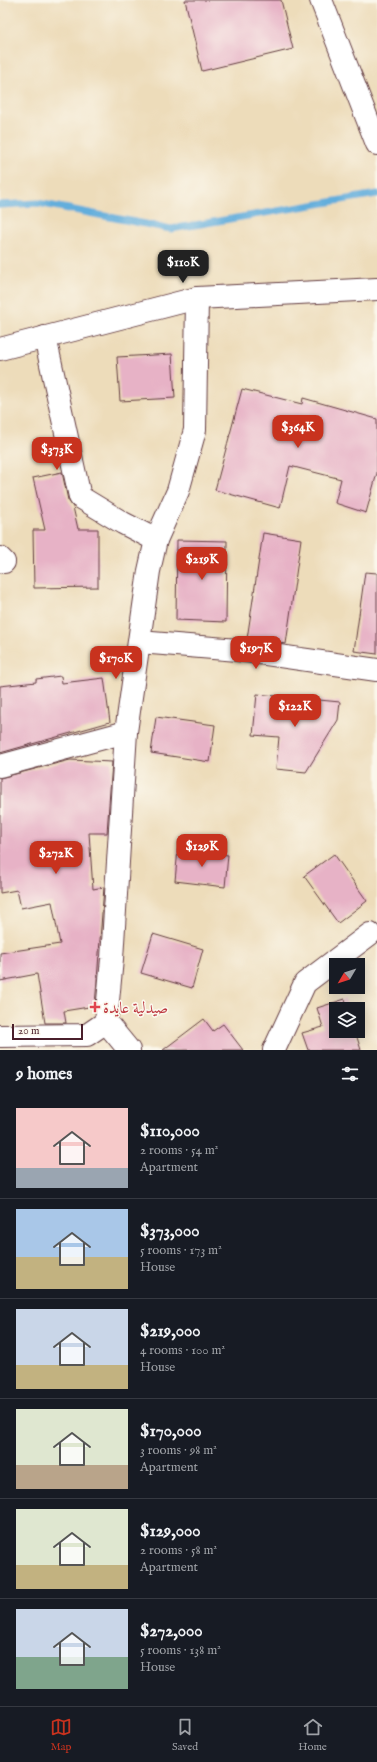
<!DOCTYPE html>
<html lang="en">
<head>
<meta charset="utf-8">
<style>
	body { margin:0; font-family:"IM FELL English",Amiri,serif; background:#242831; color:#f1f3f6; height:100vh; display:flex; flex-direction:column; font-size:15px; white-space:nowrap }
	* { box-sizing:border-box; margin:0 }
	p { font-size:13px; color:#9ea1a6 }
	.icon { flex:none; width:22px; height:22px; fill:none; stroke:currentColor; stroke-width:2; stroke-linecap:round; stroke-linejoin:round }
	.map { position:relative; height:1050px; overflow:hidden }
	.drawer { display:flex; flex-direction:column; background:#171b24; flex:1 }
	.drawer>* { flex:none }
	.needle { width:26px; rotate:231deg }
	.buttons { position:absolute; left:329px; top:958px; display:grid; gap:8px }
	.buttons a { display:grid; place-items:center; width:36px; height:36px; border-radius:0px; background:#171b24; box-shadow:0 2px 10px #0003; font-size:20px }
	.scale { position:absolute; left:12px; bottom:10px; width:71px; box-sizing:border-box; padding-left:4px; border:2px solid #4a1f2b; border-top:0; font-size:11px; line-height:14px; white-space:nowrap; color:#4a1f2b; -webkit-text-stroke:3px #fbf7ec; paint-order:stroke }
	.price { position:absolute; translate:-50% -34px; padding:0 9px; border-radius:8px; background:#c8321e; color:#fff; font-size:13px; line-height:26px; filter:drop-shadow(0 1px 2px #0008) }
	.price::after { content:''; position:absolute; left:50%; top:24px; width:12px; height:9px; margin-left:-6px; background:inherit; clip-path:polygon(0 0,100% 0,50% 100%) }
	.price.current { background:#222; color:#fff }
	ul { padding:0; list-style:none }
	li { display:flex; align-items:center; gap:12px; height:100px; padding:0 16px }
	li+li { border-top:1px solid #363941 }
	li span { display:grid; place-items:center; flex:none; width:112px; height:80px; border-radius:0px; color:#555 }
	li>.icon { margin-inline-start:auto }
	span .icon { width:48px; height:48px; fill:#fffc; stroke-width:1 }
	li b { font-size:17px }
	h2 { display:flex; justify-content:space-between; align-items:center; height:48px; padding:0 16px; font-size:17px }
	.tabs { display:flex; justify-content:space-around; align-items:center; height:56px; border-top:1px solid #363941; background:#171b24; font-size:11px; color:#9ea1a6 }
	.tabs a { display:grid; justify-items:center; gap:2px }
	.tabs .current { color:#c8321e }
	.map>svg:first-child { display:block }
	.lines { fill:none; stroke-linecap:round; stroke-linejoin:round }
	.stream { stroke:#63aedc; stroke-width:7 }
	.building { fill:#e7b2c6 }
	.minor-casing { stroke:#623b40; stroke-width:24 }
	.minor { stroke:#fff; stroke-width:22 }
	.health-dot { fill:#e0444e; stroke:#fbf7ec; stroke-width:1.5 }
	.labels { text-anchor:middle; stroke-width:3; stroke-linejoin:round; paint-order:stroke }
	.health-label { font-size:16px; fill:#be3a42; stroke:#fbf7ec; text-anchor:start }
</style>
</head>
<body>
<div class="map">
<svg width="377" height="1050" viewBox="0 0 377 1050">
	<rect width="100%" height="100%" fill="#fbf7ec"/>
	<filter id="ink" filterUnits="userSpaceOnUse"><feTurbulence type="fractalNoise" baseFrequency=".025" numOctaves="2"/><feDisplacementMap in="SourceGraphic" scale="8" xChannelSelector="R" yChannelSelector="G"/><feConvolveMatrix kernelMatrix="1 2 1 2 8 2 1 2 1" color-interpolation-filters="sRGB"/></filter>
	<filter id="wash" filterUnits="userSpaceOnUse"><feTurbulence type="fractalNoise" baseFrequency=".012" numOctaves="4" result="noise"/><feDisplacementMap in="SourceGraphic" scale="16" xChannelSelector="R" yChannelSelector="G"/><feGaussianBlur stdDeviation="0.9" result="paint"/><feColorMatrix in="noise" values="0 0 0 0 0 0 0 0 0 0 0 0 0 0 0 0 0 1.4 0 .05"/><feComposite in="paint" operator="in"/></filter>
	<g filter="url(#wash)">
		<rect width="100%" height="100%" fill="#eddcba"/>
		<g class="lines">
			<path class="stream" d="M0 205 38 203 171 229 377 194"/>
		</g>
		<g id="blocks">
			<g class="building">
				<path d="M185 0H281L293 49 202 71Z"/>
				<path d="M172 354 175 398 120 401 117 357Z"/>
				<path d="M242 389 302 404 303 398 377 419V473L366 513 335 503 341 479 290 466 280 508 215 490Z"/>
				<path d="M62 472 68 500 73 507 78 529H98V587L34 588 33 530H45L33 478Z"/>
				<path d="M263 533 301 539 286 644 247 639Z"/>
				<path d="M177 540 227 541 226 622 176 620Z"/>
				<path d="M365 572 377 573V654L354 651Z"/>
				<path d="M61 676 62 683 104 678 110 722 0 753V686L36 682V679Z"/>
				<path d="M257 694 340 702 338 720 306 772 276 769 279 737 253 735Z"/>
				<path d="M156 717 215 725 210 762 151 753Z"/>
				<path d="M70 760 112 762 107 833H89L93 889 104 887 95 1006 64 1011 66 1023H45L37 974 0 981V953L60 944 52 902 21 908 17 890 0 893V778Z"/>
				<path d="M178 849 228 855 225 887 175 881Z"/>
				<path d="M334 854 367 901 338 923 304 876Z"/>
				<path d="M153 934 203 949 192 988 141 973Z"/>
				<path d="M345 999 348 1009H336V1031H355L361 1050H308L302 1033 323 1027 317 1008Z"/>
				<path d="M204 1019 213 1031 223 1024 243 1050H163Z"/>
			</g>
		</g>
	</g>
	<g filter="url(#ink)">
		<use href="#blocks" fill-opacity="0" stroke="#623b40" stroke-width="1"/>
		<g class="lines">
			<g class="minor-casing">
				<g id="minor">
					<path d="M321 0 377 144"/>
					<path d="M45 337 80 497 123 523 156 540"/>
					<path d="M0 349 197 298 377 289"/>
					<path d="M0 558 4 562"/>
					<path d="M139 642 238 650 377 670"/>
					<path d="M0 766 126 732"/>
					<path d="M0 1036 87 1035 106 1022"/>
					<path d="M129 1050 106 1022 112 959 126 732 149 571 156 540 178 491 195 430 197 298"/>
					<path d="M274 1050 305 983 370 934"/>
				</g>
			</g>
			<use href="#minor" class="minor"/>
		</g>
	</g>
	<path class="health-dot" d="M93 1001h4v4h4v4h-4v4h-4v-4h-4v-4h4z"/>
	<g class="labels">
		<g class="health-label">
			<text x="103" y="1013">صيدلية عايدة</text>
		</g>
	</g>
</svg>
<div class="buttons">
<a><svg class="needle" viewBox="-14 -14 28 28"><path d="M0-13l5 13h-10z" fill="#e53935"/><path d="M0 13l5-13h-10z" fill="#9ea1a6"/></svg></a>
<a><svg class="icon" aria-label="layers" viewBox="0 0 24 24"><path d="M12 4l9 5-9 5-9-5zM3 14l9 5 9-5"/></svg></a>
</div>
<div class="scale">20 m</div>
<b class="price current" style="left:183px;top:284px">$110K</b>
<b class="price" style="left:298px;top:449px">$364K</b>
<b class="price" style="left:57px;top:471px">$373K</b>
<b class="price" style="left:202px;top:581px">$219K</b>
<b class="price" style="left:256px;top:670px">$197K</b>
<b class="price" style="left:116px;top:680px">$170K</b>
<b class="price" style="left:295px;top:728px">$122K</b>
<b class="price" style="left:202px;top:868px">$129K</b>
<b class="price" style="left:56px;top:875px">$272K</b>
</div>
<section class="drawer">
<h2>9 homes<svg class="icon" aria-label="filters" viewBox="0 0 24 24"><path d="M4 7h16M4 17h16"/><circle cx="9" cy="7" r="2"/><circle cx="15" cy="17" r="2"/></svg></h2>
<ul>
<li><span style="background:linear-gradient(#f6c9c9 75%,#9aa5b1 0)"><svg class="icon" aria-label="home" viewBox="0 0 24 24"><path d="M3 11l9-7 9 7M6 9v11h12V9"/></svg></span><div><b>$110,000</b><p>2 rooms · 54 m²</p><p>Apartment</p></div></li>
<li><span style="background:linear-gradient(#a9c7e8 60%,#c2b280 0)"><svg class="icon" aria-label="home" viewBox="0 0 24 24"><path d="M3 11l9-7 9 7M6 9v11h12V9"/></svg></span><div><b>$373,000</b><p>5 rooms · 173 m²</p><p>House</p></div></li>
<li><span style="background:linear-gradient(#c9d6e8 70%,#c2b280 0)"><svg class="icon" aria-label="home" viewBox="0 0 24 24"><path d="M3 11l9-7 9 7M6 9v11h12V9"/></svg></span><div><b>$219,000</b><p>4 rooms · 100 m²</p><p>House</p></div></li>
<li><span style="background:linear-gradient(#dfe7d0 70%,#b9a48a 0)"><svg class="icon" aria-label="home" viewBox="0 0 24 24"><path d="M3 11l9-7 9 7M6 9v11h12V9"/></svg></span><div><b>$170,000</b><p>3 rooms · 98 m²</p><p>Apartment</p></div></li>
<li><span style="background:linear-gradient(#dfe7d0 70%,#c2b280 0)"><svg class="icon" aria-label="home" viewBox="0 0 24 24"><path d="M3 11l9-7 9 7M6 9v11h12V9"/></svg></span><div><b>$129,000</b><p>2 rooms · 58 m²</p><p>Apartment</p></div></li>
<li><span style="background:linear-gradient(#c9d6e8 60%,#7fa58c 0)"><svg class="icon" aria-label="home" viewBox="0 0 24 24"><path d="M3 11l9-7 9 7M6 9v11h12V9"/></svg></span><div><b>$272,000</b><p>5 rooms · 138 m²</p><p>House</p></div></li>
</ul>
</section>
<nav class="tabs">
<a class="current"><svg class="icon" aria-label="map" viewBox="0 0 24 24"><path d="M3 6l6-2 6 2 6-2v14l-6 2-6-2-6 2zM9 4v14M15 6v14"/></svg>Map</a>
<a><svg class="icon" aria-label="saved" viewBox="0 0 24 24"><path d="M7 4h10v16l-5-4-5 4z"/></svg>Saved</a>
<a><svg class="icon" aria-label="home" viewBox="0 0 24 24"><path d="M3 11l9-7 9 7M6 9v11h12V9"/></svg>Home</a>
</nav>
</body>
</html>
